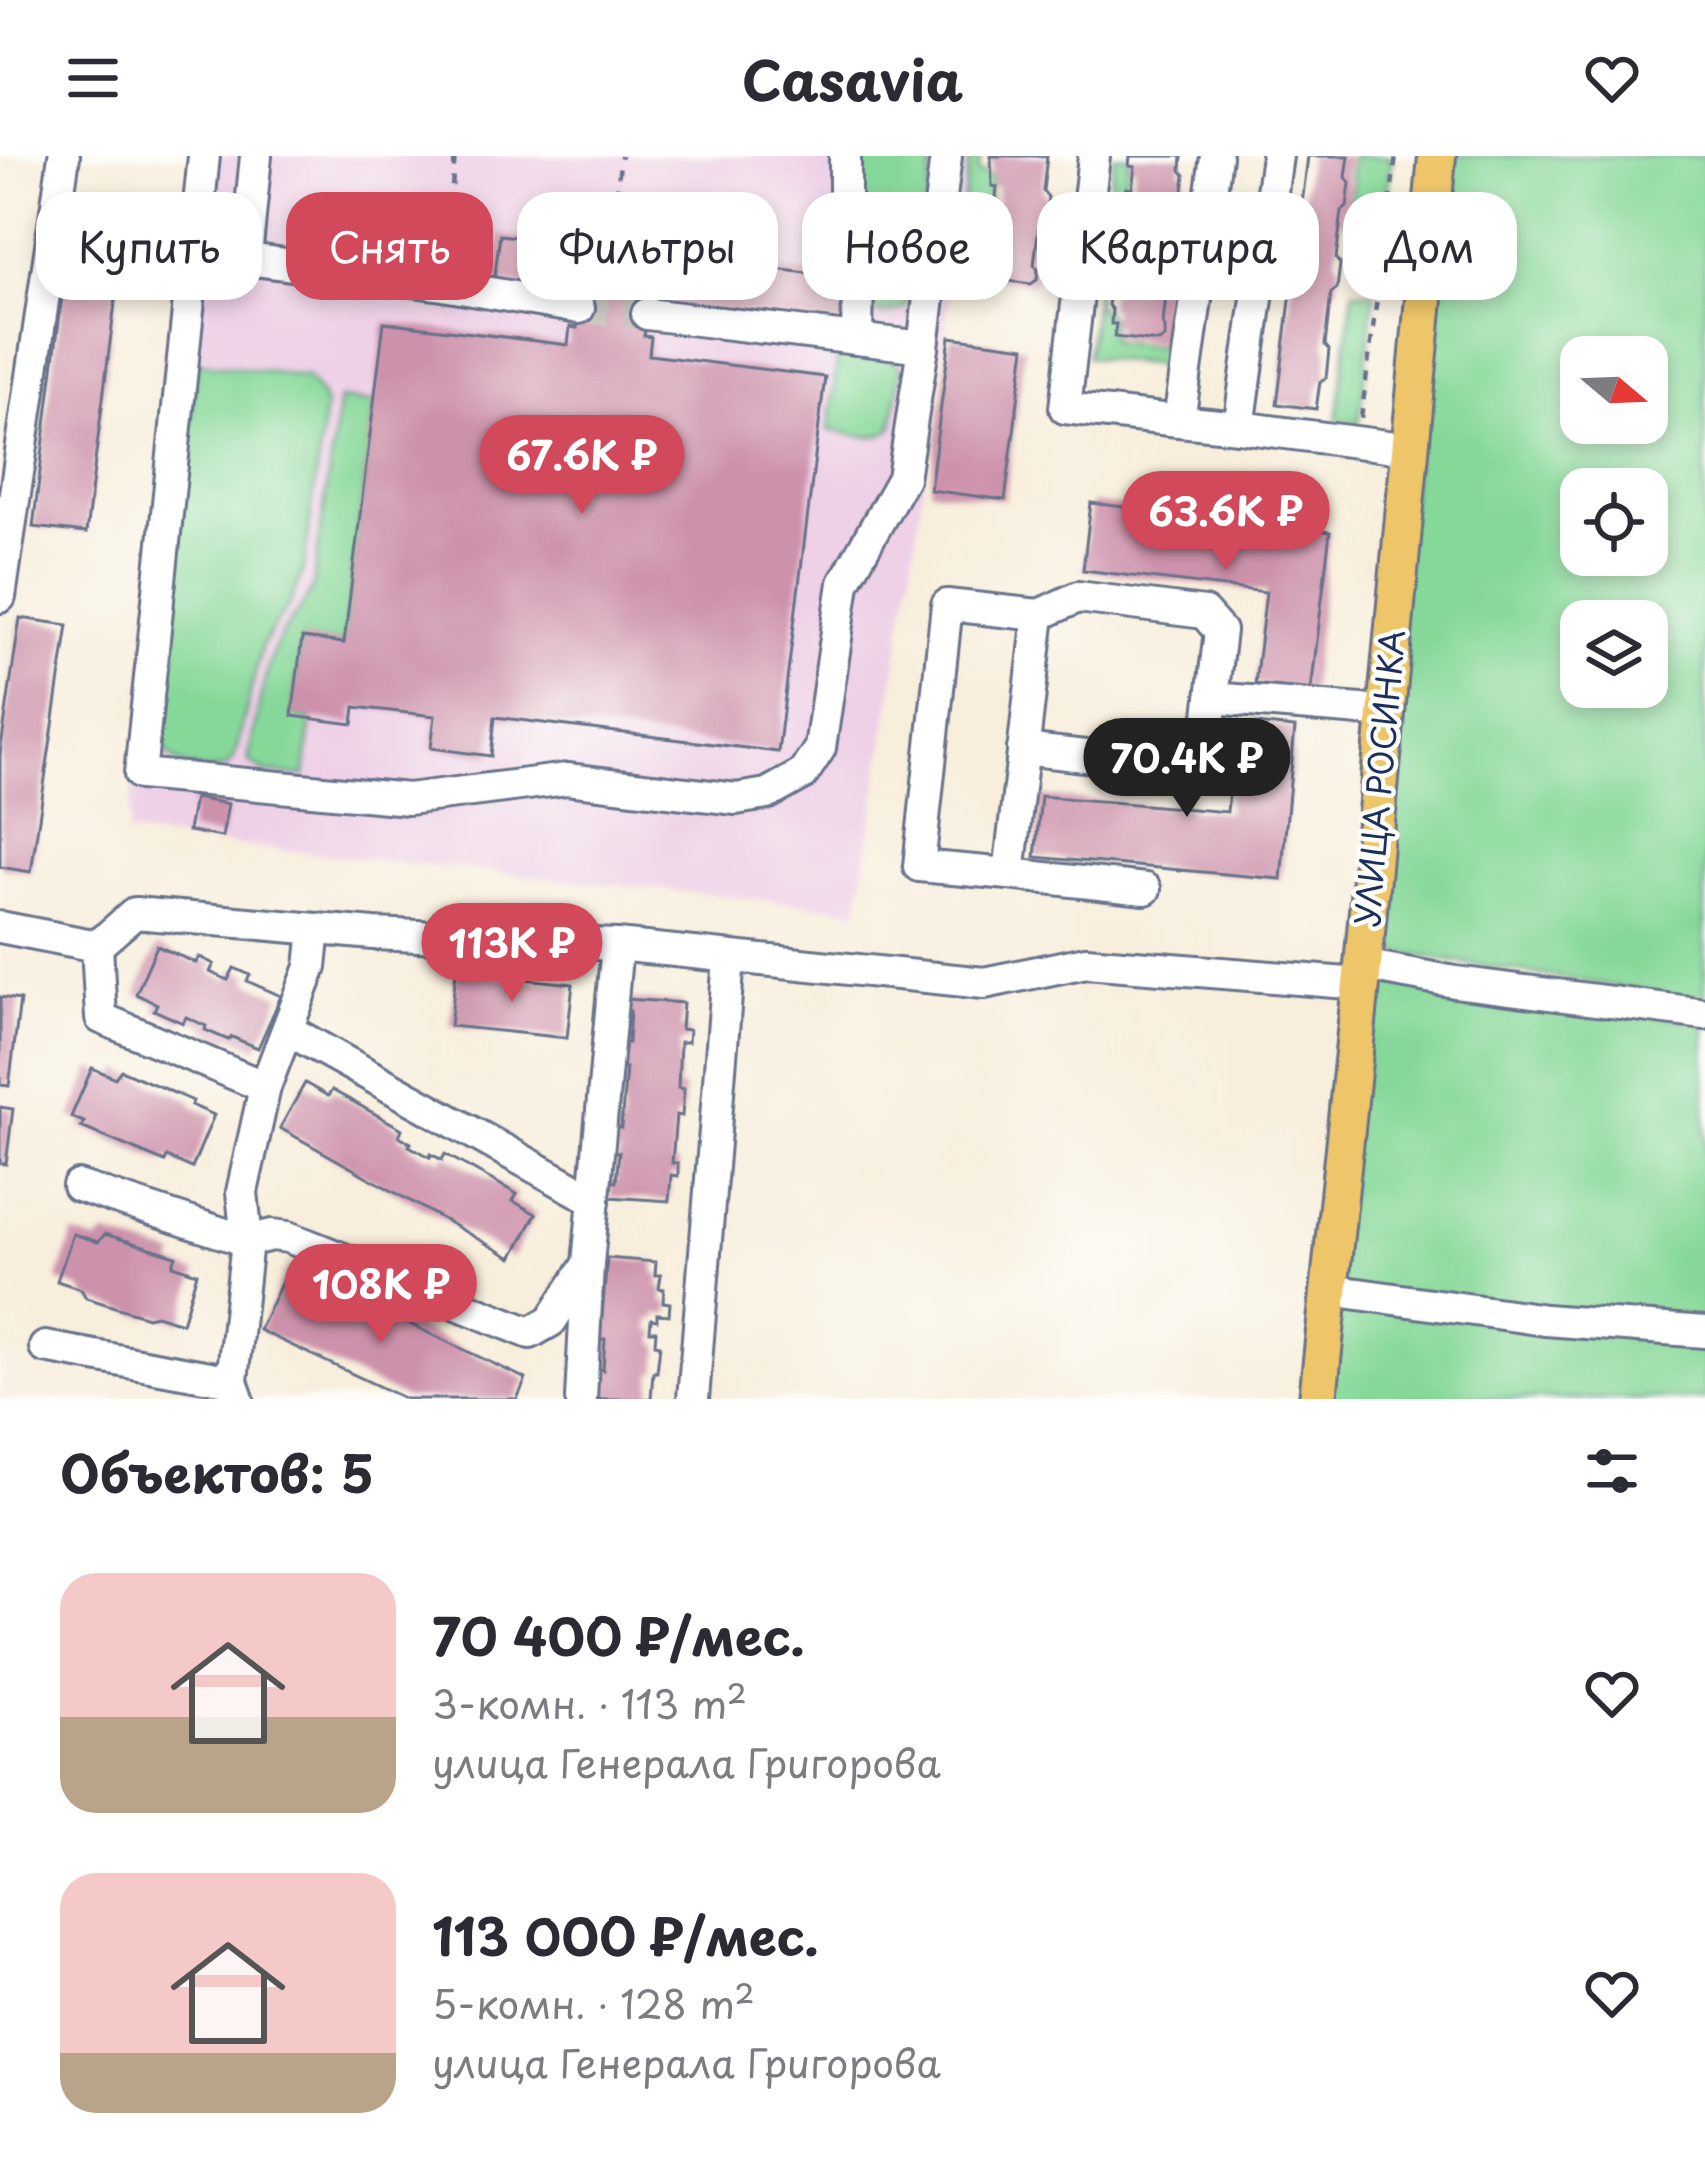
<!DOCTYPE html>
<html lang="ru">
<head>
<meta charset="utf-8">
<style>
	body { margin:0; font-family:"Playpen Sans",sans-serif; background:#f2f2f3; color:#2b2b33; height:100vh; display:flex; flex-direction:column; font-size:45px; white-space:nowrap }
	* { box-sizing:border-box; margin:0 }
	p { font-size:39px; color:#7c7c81 }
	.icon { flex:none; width:66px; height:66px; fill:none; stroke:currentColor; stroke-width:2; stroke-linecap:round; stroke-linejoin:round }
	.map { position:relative; height:1243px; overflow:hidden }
	.side { display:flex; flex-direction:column; background:#fff; flex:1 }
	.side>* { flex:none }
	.guide { position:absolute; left:36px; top:36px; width:1635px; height:108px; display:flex; gap:24px }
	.needle { width:78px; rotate:109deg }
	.buttons { position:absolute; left:1560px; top:180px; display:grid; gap:24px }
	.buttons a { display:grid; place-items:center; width:108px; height:108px; border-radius:24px; background:#fff; box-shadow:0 6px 18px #0003; font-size:60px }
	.price { position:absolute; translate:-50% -102px; padding:0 27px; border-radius:42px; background:#d1495b; color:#fff; font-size:39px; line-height:78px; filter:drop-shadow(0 3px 6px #0008) }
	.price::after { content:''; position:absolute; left:50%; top:72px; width:36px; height:27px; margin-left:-18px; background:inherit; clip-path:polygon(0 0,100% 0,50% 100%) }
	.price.on { background:#222; color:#fff }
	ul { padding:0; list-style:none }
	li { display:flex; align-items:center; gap:36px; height:300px; padding:0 60px }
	li span { display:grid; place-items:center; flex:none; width:336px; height:240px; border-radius:36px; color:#555 }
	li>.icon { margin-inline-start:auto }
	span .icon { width:144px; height:144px; fill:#fffc; stroke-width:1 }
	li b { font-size:51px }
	h2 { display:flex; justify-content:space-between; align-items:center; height:144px; padding:0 60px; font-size:51px }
	.chip { padding:0 42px; border-radius:36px; background:#fff; box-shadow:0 6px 18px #0003; font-size:42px; line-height:108px }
	.chip.on { background:#d1495b; color:#fff }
	header { display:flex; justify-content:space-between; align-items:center; height:156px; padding:0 60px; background:#fff; font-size:54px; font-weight:700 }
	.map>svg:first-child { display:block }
	.built { fill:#eed0e7 }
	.green { fill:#86d899; stroke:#50847c; stroke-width:3; fill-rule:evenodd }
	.building { fill:#cd92ab }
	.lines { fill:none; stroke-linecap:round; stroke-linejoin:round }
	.minor-tunnel { stroke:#ccc8c3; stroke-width:30; stroke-dasharray:30 15; stroke-linecap:butt }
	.minor-casing { stroke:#68728a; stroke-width:36 }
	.major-casing { stroke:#68728a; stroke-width:42 }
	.path { stroke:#68728a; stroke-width:4.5; stroke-dasharray:9 9; stroke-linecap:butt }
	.minor { stroke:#fff; stroke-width:30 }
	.major { stroke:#eec569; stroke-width:36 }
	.labels { text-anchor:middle; stroke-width:9; stroke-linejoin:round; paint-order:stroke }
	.street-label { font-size:33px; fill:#1b2f5e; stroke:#fdfcf7 }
</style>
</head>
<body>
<header><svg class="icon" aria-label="menu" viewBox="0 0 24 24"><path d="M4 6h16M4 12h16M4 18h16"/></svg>Casavia<svg class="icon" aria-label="heart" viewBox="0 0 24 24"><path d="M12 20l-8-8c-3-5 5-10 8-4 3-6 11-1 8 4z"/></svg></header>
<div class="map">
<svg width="1705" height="1243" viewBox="0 0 1705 1243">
	<rect width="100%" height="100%" fill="#fdfcf7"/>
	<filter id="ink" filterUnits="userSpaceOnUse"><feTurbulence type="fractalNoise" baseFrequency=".00833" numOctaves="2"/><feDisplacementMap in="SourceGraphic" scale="24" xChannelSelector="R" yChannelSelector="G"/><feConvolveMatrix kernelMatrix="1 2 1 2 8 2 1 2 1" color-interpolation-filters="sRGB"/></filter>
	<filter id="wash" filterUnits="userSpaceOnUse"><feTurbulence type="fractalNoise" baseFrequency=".004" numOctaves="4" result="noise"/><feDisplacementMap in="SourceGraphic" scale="48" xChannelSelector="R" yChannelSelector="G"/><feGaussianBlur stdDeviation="2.7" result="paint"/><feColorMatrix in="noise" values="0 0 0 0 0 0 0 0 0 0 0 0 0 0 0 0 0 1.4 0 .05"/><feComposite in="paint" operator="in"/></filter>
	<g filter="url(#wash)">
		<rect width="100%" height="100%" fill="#f8eedc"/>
		<path class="built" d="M192 0H970L911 415 858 754 128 678Z"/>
		<g class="green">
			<path d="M858 0H933L918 131C908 157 882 167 859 147Z"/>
			<path d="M970 0H980L978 16 987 17 992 24 988 59 979 65H971L968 92 976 94 982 103 981 111 954 108Z"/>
			<path d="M1114 0H1127L1129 3 1125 40 1118 46H1110L1106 74 1115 76 1120 83 1115 118 1107 124 1099 123 1095 151 1103 153 1110 162 1111 185 1158 190 1168 183 1170 171 1165 165 1167 150 1179 151 1171 210 1087 201Z"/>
			<path d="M1352 0H1392L1378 110 1357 108 1362 67 1344 65 1345 58 1349 54 1354 27 1350 20Z"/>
			<path d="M1445 0H1705V844L1366 792ZM1581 201H1647V267H1581ZM1581 333H1647V399H1581ZM1581 465H1647V531H1581Z"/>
			<path d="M1353 135 1375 137 1359 266 1337 264Z"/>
			<path d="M838 197 890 203 897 207 901 214 893 270C881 289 850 277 829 274Z"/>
			<path d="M197 206 307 221 322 241 325 251 304 411 291 445 262 489 235 600C230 607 229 610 220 613 204 617 175 610 166 595 161 586 159 575 158 566Z"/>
			<path d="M339 243 374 247 344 487 302 483 292 559 311 563 305 620 264 616 249 606V598C256 567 264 514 277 487 287 466 304 452 313 431Z"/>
			<path d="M1357 821 1705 866V1243H1313Z"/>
		</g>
		<g id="blocks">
			<g class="building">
				<path d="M991 0H1047L1043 35 1048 41 1046 56 1040 61 1034 109 1038 113 1037 124 1031 128 987 122 988 110 983 109 984 95 981 90 983 70 988 66 989 52 995 53 997 31 992 30Z"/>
				<path d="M1130 0H1182L1181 14 1185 19 1183 35 1178 40 1171 93 1176 99 1174 115 1168 119 1163 168 1165 172V182L1159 186 1114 181 1116 168H1111L1112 154 1108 149 1111 129 1116 124 1117 111H1123L1125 90 1120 89 1121 75 1117 70 1120 50 1125 46 1126 32 1132 33 1135 11 1129 10Z"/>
				<path d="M1308 0H1349L1346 21 1350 27 1347 51 1342 55 1336 103 1340 108 1337 133 1331 137 1325 189 1329 194 1326 222 1320 226 1316 253 1277 248Z"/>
				<path d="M500 79 848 122 842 169 649 145 644 180 651 181 649 199 825 221 778 596 495 561 491 600 431 592 435 560 355 551 353 568 292 560 302 482 344 487 384 166 568 189 570 171 577 172 581 137 494 125Z"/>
				<path d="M64 125 117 131 86 377 33 371Z"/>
				<path d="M950 181 1025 191 1005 344 930 334Z"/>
				<path d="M1091 347 1330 376 1311 535 1255 528 1266 436 1083 414Z"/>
				<path d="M20 462 68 469 31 716 0 711V598Z"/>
				<path d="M1235 566 1295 572 1281 723 1035 701 1041 640 1227 656Z"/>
				<path d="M194 642 228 648 222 681 188 675Z"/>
				<path d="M157 790 196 807 199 801 214 808 210 816 228 824 234 812 250 819 247 825 281 840 258 892 232 881 228 884 205 874 206 870 186 861 183 867 154 854 157 848 136 838Z"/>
				<path d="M456 816 573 828 567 882 450 870Z"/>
				<path d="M0 841 20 844 9 930 0 929Z"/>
				<path d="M625 843 683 847 681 873 689 874 688 886H680L678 932 684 933 682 960 676 959 672 1007H678V1020L671 1019 669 1045 610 1041 611 1026H616L619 996H614L615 971 621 972 626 912H620L622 887H628L630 855H624Z"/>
				<path d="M92 912 115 922 121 914 193 945 191 949 214 959 192 1012 167 1001 165 1006 81 971 84 966 71 961Z"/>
				<path d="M305 927 328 940 332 934 402 973 399 980 411 987 409 990 430 1001 431 998 442 1004 445 998 517 1038 513 1045 536 1058 512 1102 280 972Z"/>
				<path d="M0 951 13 953 6 1008 0 1007Z"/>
				<path d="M73 1078 98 1086 105 1078 176 1100 173 1109 197 1117 182 1167 156 1159 147 1161 86 1142 81 1133 57 1125Z"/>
				<path d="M607 1102 656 1106 655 1119H661L659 1132 664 1133 663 1146 670 1147 669 1159 657 1158V1164L651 1163 650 1175H656L655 1188 660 1189 657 1216H653L651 1243H595L598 1213 603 1214 605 1183H600Z"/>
				<path d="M289 1111 526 1223 517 1243H406L259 1174Z"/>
			</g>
		</g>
	</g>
	<g filter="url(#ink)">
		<use href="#blocks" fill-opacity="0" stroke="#68728a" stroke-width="3"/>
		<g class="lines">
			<path class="minor-tunnel" d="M579 152 647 158"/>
			<g class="minor-casing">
				<g id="minor">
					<path d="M204 0 140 618 408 643 567 623 736 643 767 638 803 618 820 592 844 427 903 322 923 191 946 0"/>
					<path d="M845 0V109L858 125 857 183"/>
					<path d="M1094 0 1065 252 1179 265"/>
					<path d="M1216 0 1179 265 1239 271"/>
					<path d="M1277 0 1239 271 1411 293"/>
					<path d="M194 96 443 129 579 152"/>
					<path d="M246 101 256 0"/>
					<path d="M647 158 923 191"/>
					<path d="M0 441 64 0"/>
					<path d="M1023 593 1191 612 1205 605 1212 542 1386 556"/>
					<path d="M1009 718 919 710 947 449 1039 459"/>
					<path d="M1145 733 1009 718 1039 459 1078 441 1204 457 1220 475 1212 542"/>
					<path d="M0 771 97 790 135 757 374 778 617 789"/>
					<path d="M97 790 101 862 265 931"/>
					<path d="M1363 809 1455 826 1705 858"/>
					<path d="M288 874 594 1044"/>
					<path d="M78 1030 247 1085 242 1036 265 931 311 811 315 773"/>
					<path d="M1330 1134 1545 1164 1705 1176"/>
					<path d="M45 1191 232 1225"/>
					<path d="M238 1243 232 1225 247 1085 272 1079 288 1081 530 1177 551 1165 586 1111"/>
					<path d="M581 1243 588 1108 617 789 984 827 1086 806 1360 828"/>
					<path d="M693 1243 729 803"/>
				</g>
			</g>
			<g class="major-casing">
				<path id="major" d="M1318 1243 1363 809 1437 0"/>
			</g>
			<g class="path">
				<path d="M610 92 621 0"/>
				<path d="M445 102 455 0"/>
				<path d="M1361 262 1396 0"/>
			</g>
			<use href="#minor" class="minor"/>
			<use href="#major" class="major"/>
		</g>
	</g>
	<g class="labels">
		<g class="street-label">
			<text transform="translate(1380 622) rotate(-85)" y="12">УЛИЦА РОСИНКА</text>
		</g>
	</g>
</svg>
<div class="buttons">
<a><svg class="needle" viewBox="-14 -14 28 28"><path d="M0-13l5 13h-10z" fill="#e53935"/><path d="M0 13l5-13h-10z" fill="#7c7c81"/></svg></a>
<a><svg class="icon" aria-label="locate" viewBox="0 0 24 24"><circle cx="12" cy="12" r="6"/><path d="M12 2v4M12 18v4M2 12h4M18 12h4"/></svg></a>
<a><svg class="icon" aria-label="layers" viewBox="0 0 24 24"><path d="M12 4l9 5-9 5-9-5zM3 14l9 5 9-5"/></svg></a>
</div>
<b class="price" style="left:582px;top:361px">67.6K ₽</b>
<b class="price" style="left:1226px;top:417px">63.6K ₽</b>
<b class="price on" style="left:1187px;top:664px">70.4K ₽</b>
<b class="price" style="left:512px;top:849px">113K ₽</b>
<b class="price" style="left:381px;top:1190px">108K ₽</b>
<div class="guide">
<a class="chip">Купить</a>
<a class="chip on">Снять</a>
<a class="chip">Фильтры</a>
<a class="chip">Новое</a>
<a class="chip">Квартира</a>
<a class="chip">Дом</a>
</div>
</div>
<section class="side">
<h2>Объектов: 5<svg class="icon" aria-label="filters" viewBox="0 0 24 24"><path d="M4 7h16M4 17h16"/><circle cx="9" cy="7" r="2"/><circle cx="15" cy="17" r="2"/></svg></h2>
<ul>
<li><span style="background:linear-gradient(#f6c9c9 60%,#b9a48a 0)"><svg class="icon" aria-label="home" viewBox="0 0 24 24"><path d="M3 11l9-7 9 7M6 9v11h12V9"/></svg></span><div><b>70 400 ₽/мес.</b><p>3-комн. · 113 m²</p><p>улица Генерала Григорова</p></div><svg class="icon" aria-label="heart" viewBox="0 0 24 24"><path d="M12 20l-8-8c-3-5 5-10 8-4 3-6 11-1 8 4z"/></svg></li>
<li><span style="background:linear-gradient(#f6c9c9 75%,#b9a48a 0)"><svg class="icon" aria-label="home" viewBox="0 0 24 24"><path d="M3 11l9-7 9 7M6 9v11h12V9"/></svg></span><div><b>113 000 ₽/мес.</b><p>5-комн. · 128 m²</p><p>улица Генерала Григорова</p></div><svg class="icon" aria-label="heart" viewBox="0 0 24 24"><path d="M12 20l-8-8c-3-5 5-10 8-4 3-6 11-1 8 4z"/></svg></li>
</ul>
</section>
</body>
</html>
